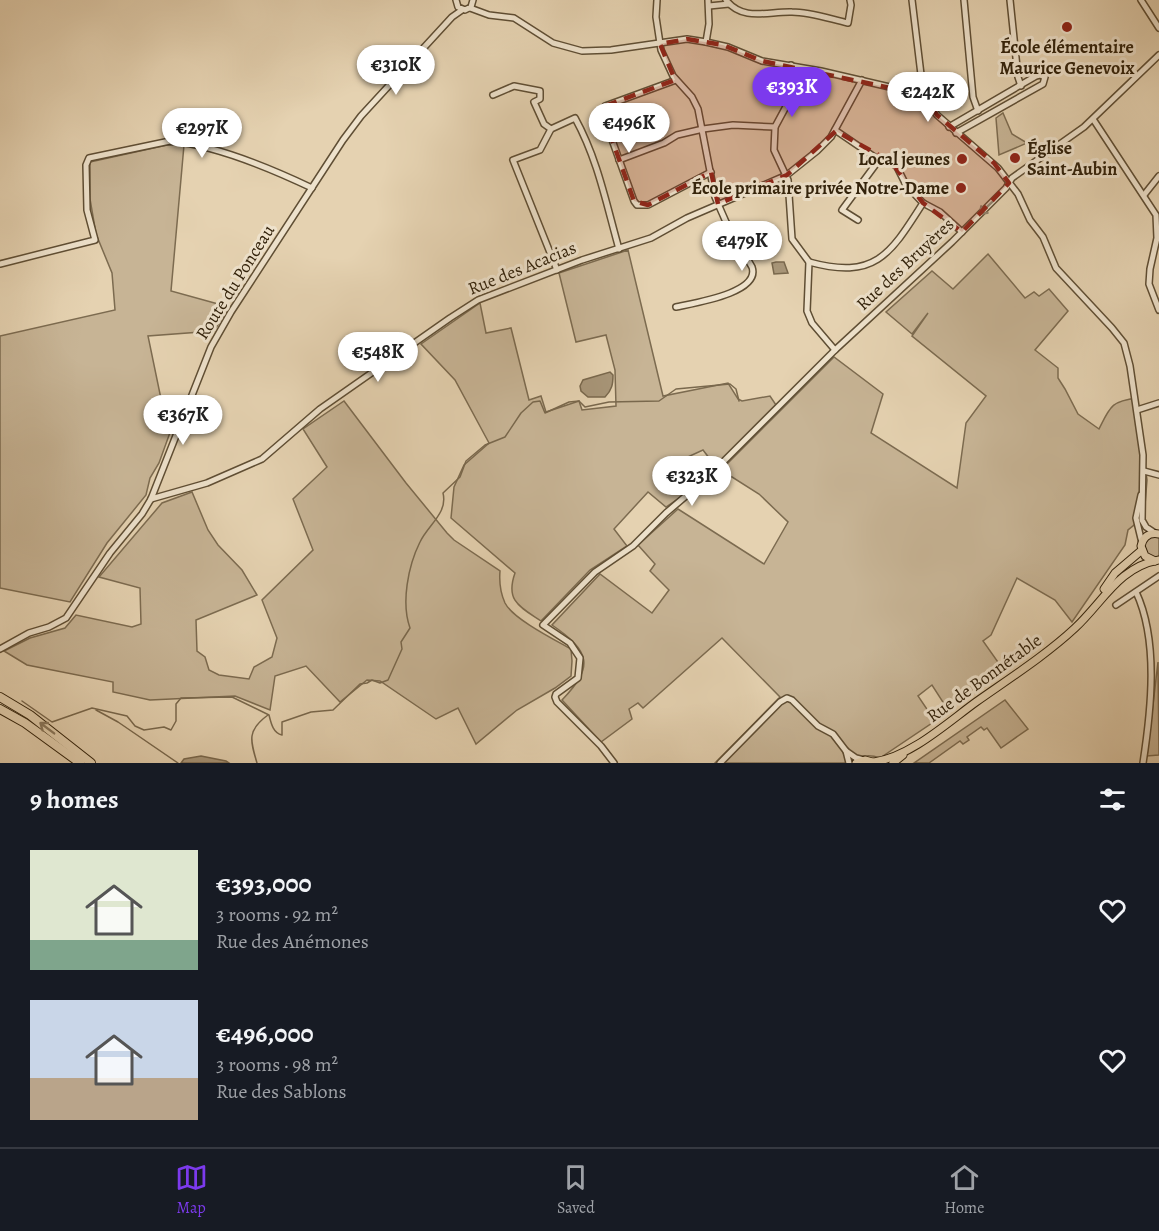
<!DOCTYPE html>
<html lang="en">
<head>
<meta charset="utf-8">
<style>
	body { margin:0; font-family:Alegreya,serif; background:#20242c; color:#f1f3f6; height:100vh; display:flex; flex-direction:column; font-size:22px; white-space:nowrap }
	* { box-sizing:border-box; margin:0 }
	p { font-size:20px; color:#9ea1a6 }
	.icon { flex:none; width:33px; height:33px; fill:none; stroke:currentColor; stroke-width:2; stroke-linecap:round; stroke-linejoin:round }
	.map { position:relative; height:763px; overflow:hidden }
	.details { display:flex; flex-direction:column; background:#171b24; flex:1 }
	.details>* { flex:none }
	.price { position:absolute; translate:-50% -51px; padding:0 14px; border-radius:21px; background:#fff; color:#222; font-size:20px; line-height:39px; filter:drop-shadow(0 2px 3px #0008) }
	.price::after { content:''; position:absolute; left:50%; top:36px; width:18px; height:14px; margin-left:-9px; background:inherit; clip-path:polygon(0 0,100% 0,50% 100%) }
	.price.on { background:#7c3aed; color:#fff }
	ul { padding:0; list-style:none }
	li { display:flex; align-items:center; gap:18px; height:150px; padding:0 30px }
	li span { display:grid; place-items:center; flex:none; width:168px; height:120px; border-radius:0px; color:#555 }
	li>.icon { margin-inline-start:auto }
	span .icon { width:72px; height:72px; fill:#fffc; stroke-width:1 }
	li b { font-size:26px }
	h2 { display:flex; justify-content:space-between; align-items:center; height:72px; padding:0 30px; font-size:26px }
	.menu { display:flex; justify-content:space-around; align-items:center; height:84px; border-top:2px solid #363941; background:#171b24; font-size:16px; color:#9ea1a6 }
	.menu a { display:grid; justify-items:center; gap:3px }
	.menu .on { color:#7c3aed }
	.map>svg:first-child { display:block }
	.green { fill:#c7b495; stroke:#7c6b50; stroke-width:1.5 }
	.water { fill:#a89679; stroke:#79684d; stroke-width:1.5 }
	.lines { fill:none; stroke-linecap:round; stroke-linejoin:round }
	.stream { stroke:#79684d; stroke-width:1.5 }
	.minor-casing { stroke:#5f4e34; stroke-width:8 }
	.major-casing { stroke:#32220b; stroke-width:9 }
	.highway-casing { stroke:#32220b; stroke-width:10 }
	.minor { stroke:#eee2cc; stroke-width:5 }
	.major { stroke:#e5d2b1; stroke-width:7 }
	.highway { stroke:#e5d2b1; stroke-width:8 }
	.oneway { stroke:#90826c }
	.oneway2 { stroke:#8c7a5e }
	.marked { fill:#8f2418; fill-opacity:0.2; stroke:#8f2418; stroke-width:4.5; stroke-dasharray:12 8; stroke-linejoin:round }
	.poi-dot { fill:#8f2418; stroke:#eee2cc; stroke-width:2 }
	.labels { text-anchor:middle; stroke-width:6; stroke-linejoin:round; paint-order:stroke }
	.poi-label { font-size:18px; font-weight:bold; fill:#32220b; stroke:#eee2cc; text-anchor:end }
	.street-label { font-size:18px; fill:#32220b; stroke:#eee2cc }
</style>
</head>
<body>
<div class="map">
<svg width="1159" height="763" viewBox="0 0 1159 763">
	<rect width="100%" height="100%" fill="#e5d2b1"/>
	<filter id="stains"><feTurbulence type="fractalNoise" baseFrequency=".00333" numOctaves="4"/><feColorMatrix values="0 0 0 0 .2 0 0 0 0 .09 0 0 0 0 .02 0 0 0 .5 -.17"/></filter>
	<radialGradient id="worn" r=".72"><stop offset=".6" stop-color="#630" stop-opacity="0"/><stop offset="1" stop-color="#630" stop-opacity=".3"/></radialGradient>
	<g class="green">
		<path d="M1003 113 1012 134 1027 143 999 155 996 118Z"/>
		<path d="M167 145H184L171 291 229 307 214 331 148 336 166 423 172 427 159 463 150 478 146 495 107 543 70 602 0 588V336L115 310 112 273 96 234 90 199V162Z"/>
		<path d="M628 250 663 396 728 383 738 399 742 401 770 396 776 405 716 467 703 450 681 460 695 487 666 507 648 492 614 529 627 546 590 570 541 621C520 607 505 601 515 573L451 518 454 487 464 465 489 443 455 380 421 344 480 303 486 333 511 328 529 400 541 396 546 412 579 401 582 410 616 406 615 370 606 335 576 342 559 273Z"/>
		<path d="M988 254 1025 298 1034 292 1039 296 1049 289 1068 311 1035 350 1058 368V378L1065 389 1078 414 1099 429C1110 407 1111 401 1137 398L1147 480 1144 517 1128 530 1125 545 1072 622 1055 600 1017 578 991 635 983 641 1005 672 948 710 932 685 918 696 935 721 880 758C869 754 858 756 850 763H715L780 697 722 638 643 708 638 703 629 709 632 719 601 742 562 700C595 666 590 651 552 625L600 574 652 613 669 590 650 571 655 564 638 545 678 509 764 564 788 522 759 494 721 470 834 357 883 394 871 433 957 488 966 423 986 396 912 336 928 313 912 334 886 312 932 271 953 289Z"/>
		<path d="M344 401 406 483 447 533 454 540 500 571C499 583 500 592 505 603 513 619 555 640 571 649L572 661 571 676 555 688 517 710 476 744 458 708 436 719 380 681 367 680 340 702 306 666 275 676 270 710 235 696 150 700 113 692V682L27 665 4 651 30 638 65 628 76 615 132 627 141 624 140 588 99 577 162 503 192 492 208 530 218 545 242 570 257 595 196 620 197 651 205 657 209 670 219 675 249 679 254 667 272 657 277 638 262 600 313 550 293 499 327 467 303 429Z"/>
		<path d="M1159 536V558H1151L1144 550 1145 543 1149 537Z"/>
		<path d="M1158 662 1159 755 1147 756Z"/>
		<path d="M1005 700 1028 729 1001 748 987 728 984 730 981 727 967 737 969 740 963 744 960 741 929 763H914Z"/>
	</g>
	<g class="water">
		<path d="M776 262H784L788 273 774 274 772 263Z"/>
		<path d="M610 372 613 375C613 384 612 390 605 397H588L581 391 580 386 583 380Z"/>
		<path d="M201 756 226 761 229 763H181L184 759Z"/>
	</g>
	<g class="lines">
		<g class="stream">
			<path d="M22 701 52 722 92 708 127 716 135 726 144 730 164 727 171 730 176 721V704L181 698 232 697 269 715C271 723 273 733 282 735V722L311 712 333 710 360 684 367 683 372 680 380 683 388 680 402 649 401 642 410 628C401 603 408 566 420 542 428 525 448 513 443 493L460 477 466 461 485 445 505 437 521 413 533 402 540 401 545 413 569 402 579 401 585 407 609 402 659 401 676 389 730 384 736 389 739 401"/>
			<path d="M96 710 118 722 178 763"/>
			<path d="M257 763C250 740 247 730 268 715"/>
		</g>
		<g class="minor-casing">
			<g id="minor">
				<path d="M456 0 458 7 465 10 471 7 473 0"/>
				<path d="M657 0 656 17 661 50 673 76 692 97 698 109 715 197 726 222 752 267C761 293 694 303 676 307"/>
				<path d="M726 0C743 22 769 11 792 12 810 12 830 19 848 23L851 5 850 0"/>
				<path d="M912 0 923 91 927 100 937 115 998 168 1018 194 1030 220 1043 237 1056 268 1112 328 1124 343 1130 366 1143 455 1142 520 1146 527 1155 533"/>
				<path d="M964 0 973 97 978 111"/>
				<path d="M1010 0 1018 77 1021 86"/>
				<path d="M1141 0 1159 28"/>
				<path d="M709 6 729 4"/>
				<path d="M470 8 489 15 514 18 553 43 582 51 611 50 687 39 706 42 728 47 762 61 821 71 924 95"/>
				<path d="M706 42 709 24 708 0"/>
				<path d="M791 65 789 101 775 127 774 150 788 180 792 239 809 262 807 311 812 323 835 350"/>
				<path d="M676 80 605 106 602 112 634 201 637 205H648L711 172"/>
				<path d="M493 95 514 86 540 91V99L534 102 544 124 551 129"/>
				<path d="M1093 119 1156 215 1157 238 1150 269 1149 284 1159 310"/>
				<path d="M949 127 1036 76 1040 75 1045 77 1043 84 956 133"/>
				<path d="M835 130 879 160 891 162 897 167 906 185 923 203 940 212 962 232"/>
				<path d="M619 160 664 143 677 135 703 129 733 125 775 127"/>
				<path d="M1144 195 1159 176"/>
				<path d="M858 220 842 210 879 160"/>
				<path d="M809 262C875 280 890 255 923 203"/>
				<path d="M0 264 95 240 87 210 86 165 89 158 170 141C215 145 272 169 312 188"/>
				<path d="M557 270 513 160 540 150 551 129 575 118C598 160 606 203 619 249"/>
				<path d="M1137 410 1159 403"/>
				<path d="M1144 471 1159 475"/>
				<path d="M1141 495 1136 518 1142 543"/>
				<path d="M151 499 207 483 262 459 320 409 450 318 478 300 582 260 651 238 687 218 787 175 817 151 831 137 862 80"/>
				<path d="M1136 592C1159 641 1151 711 1143 763"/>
				<path d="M1116 605 1159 576"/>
				<path d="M0 649 29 633 49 627 66 618 110 553 142 514 151 499 211 347 231 312 343 140 361 116 452 17 462 10"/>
				<path d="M846 751 849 763"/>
				<path d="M614 763 601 746 557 702 555 697 556 694 578 678 580 658 570 643 543 625 595 572 633 546 666 513 707 478 835 350 952 242 1006 188 1012 178 1084 127 1159 55"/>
				<path d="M720 763 780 702 787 698 792 700 818 726 833 734 846 751 856 758 864 760"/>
			</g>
		</g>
		<g class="major-casing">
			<g id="major">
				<path d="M1155 561 1145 556 1141 546C1143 537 1149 532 1159 534"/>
				<path d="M1104 589 1115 573 1142 550"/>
				<path d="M874 762C910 757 947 723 976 702 1010 678 1046 655 1075 628 1103 602 1119 567 1159 560"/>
				<path d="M856 763 865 760 876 763"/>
				<path d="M893 763 903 755"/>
			</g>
		</g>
		<g class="highway-casing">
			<g id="highway">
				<path d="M0 697 30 715 91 763"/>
				<path d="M0 709 25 723 80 763"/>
			</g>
		</g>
		<use href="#minor" class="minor"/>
		<use href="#major" class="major"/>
		<use href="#highway" class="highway"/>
	</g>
	<defs><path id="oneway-shaft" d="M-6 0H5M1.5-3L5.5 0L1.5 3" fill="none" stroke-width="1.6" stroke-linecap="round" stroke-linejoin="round" transform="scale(1.5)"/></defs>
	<use class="oneway" href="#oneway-shaft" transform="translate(986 208) rotate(136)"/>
	<use class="oneway2" href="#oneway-shaft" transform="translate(47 728) rotate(-143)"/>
	<path class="marked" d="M687 39 723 45 762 61 924 95 937 115 994 163 1009 183 962 232 923 203 891 162 836 131 787 175 718 204 711 172 648 205 634 201 602 112 605 106 675 80 660 44Z"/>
	<g class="poi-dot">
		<circle cx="1067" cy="27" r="6"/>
		<circle cx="1015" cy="158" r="6"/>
		<circle cx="962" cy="159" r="6"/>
		<circle cx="961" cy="188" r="6"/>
	</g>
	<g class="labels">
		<g class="poi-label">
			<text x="1067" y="53" text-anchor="middle">École élémentaire<tspan x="1067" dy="21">Maurice Genevoix</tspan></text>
			<text x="1027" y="154" text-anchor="start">Église<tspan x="1027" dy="21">Saint-Aubin</tspan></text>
			<text x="950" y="165">Local jeunes</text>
			<text x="949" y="194">École primaire privée Notre-Dame</text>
		</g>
		<g class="street-label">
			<text transform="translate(905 264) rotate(-43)" y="6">Rue des Bruyères</text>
			<text transform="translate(522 268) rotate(-22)" y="6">Rue des Acacias</text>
			<text transform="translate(235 282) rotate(-58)" y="6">Route du Ponceau</text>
			<text transform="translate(984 678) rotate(-36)" y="6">Rue de Bonnétable</text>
		</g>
	</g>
	<rect width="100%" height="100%" filter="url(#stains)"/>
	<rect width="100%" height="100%" fill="url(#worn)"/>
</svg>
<b class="price" style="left:396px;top:96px">€310K</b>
<b class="price on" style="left:792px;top:118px">€393K</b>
<b class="price" style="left:928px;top:123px">€242K</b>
<b class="price" style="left:629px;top:154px">€496K</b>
<b class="price" style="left:202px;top:159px">€297K</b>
<b class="price" style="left:742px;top:272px">€479K</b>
<b class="price" style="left:378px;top:383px">€548K</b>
<b class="price" style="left:183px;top:446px">€367K</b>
<b class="price" style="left:692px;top:507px">€323K</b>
</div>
<section class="details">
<h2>9 homes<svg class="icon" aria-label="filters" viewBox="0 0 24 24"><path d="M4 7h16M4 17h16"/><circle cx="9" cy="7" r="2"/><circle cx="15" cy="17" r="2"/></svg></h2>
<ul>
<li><span style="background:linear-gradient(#dfe7d0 75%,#7fa58c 0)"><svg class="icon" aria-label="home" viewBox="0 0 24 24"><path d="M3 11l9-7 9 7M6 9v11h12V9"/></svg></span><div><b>€393,000</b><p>3 rooms · 92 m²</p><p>Rue des Anémones</p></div><svg class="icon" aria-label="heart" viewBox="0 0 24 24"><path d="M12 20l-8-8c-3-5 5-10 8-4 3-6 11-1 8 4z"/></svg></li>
<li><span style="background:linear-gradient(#c9d6e8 65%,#b9a48a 0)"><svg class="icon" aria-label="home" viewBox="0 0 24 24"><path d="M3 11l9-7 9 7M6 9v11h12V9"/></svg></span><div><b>€496,000</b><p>3 rooms · 98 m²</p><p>Rue des Sablons</p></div><svg class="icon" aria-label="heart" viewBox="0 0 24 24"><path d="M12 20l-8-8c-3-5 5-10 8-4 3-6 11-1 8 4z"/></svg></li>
</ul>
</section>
<nav class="menu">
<a class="on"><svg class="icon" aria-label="map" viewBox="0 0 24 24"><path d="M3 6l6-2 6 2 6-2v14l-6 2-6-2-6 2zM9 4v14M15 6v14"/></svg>Map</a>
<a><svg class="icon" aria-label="saved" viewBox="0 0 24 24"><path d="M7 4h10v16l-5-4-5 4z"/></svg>Saved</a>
<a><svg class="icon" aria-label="home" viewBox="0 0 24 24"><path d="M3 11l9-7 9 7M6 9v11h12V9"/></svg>Home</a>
</nav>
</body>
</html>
